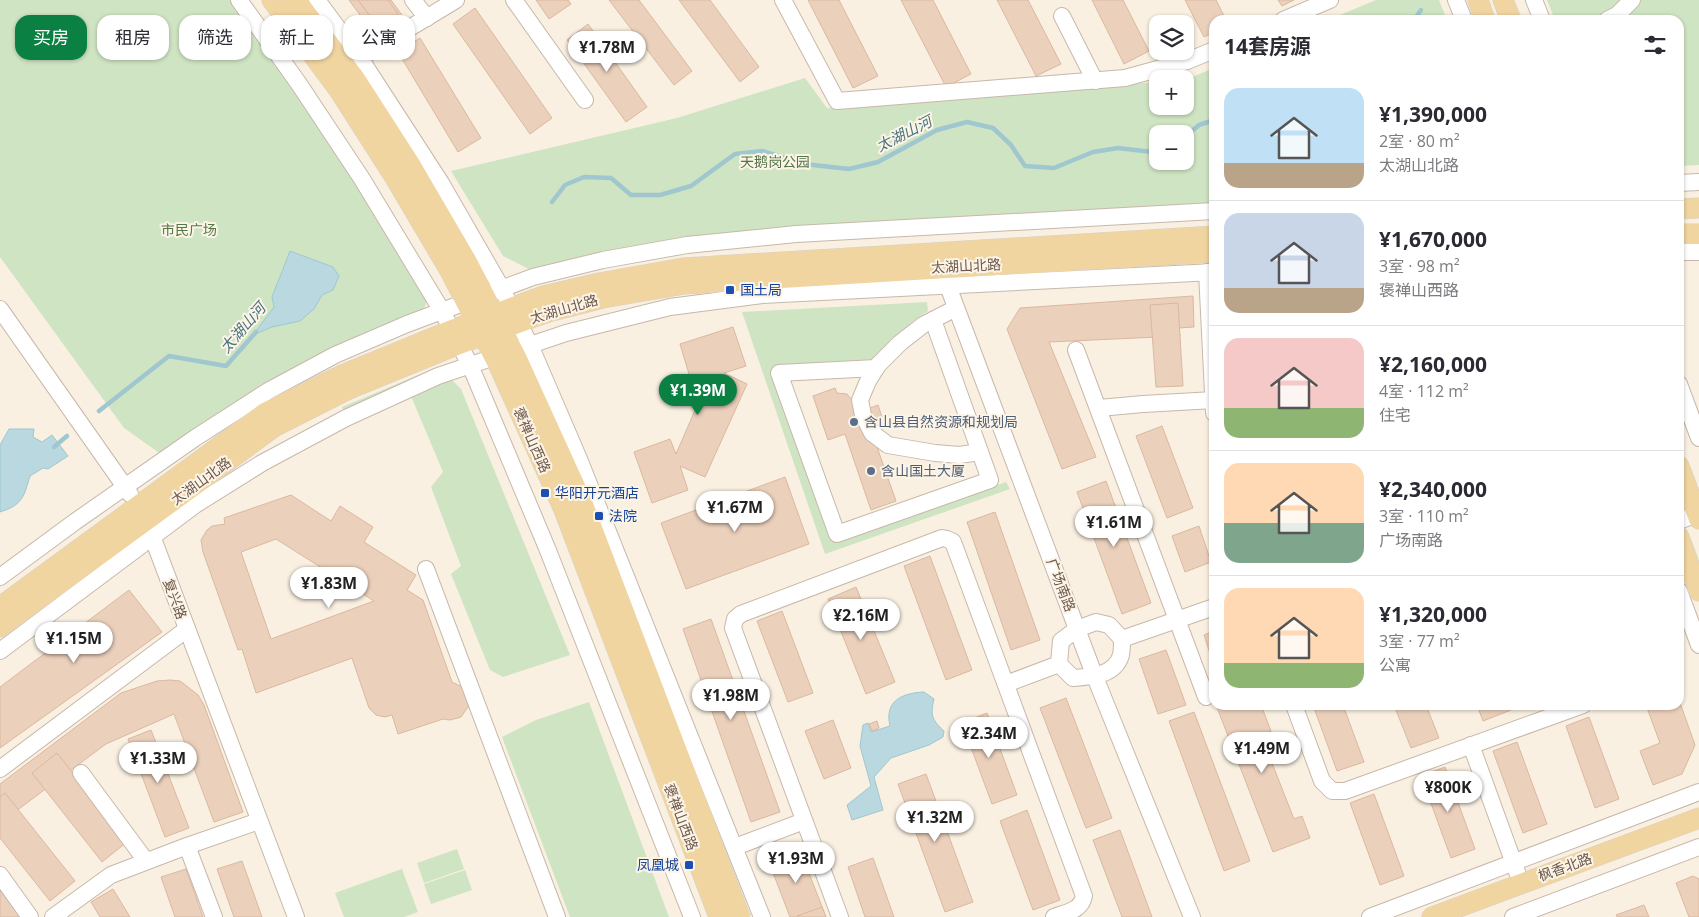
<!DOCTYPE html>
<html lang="zh">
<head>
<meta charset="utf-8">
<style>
	body { margin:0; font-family:"Open Sans","Noto Sans SC",sans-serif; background:#f2f2f3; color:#2b2b33; height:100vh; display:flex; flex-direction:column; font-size:19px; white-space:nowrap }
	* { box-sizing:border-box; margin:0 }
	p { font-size:16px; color:#7c7c81 }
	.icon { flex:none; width:28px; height:28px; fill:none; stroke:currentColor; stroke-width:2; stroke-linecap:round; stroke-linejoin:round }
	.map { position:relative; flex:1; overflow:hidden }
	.sheet { position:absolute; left:1209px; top:15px; width:475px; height:695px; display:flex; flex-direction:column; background:#fff; border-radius:15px; box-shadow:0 1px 4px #0004 }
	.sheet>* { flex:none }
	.guide { position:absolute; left:15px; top:15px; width:475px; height:45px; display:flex; gap:10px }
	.controls { position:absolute; left:1149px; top:15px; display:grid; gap:10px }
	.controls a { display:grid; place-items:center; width:45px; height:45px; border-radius:10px; background:#fff; box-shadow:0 1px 4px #0004; font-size:25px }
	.price { position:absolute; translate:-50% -42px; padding:0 11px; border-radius:18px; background:#fff; color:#222; font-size:16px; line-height:32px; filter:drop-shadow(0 1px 2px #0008) }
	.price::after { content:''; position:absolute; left:50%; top:30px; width:15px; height:11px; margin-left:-8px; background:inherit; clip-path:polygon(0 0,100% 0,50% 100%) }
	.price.on { background:#0b8043; color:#fff }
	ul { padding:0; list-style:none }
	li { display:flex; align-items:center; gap:15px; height:125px; padding:0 15px }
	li+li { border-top:1px solid #e1e1e2 }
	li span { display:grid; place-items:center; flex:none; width:140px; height:100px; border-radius:15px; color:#555 }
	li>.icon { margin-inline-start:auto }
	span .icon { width:60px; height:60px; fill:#fffc; stroke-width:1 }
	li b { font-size:21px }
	h2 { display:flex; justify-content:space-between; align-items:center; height:60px; padding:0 15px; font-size:21px }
	.tag { padding:0 18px; border-radius:15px; background:#fff; box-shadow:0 1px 4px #0004; font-size:18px; line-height:45px }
	.tag.on { background:#0b8043; color:#fff }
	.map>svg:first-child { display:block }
	.green { fill:#cfe4c2; fill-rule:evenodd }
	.water { fill:#b9d8df; stroke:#a0c7cf }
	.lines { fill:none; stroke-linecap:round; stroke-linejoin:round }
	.stream { stroke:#a0c7cf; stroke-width:4.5 }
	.building { fill:#ebd0bc; stroke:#dbb89f; fill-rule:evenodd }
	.minor-casing { stroke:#c7b8aa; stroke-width:18 }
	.major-casing { stroke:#d6d0cd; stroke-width:21 }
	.minor { stroke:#fff; stroke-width:16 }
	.major { stroke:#f0d5a1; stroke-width:20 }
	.transit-dot { fill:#1a4fb4; stroke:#fcf4e7; stroke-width:2 }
	.service-dot { fill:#5c6f8a; stroke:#fcf4e7; stroke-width:2 }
	.labels { text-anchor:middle; stroke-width:4; stroke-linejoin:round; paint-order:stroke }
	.park-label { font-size:14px; fill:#547748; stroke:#fcf4e7 }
	.street-label { font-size:14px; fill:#6c584b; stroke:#fcf4e7 }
	.transit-label { font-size:14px; fill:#164399; stroke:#fcf4e7; text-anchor:start }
	.service-label { font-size:14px; fill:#4e5e75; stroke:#fcf4e7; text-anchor:start }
	.water-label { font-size:15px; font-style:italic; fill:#48737e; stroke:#fcf4e7 }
</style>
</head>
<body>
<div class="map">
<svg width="1699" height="917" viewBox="0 0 1699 917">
	<rect width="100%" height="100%" fill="#f9f0e1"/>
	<g class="green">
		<path d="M0 0H231L331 136 427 301 420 319 338 350 165 457 124 428 0 257Z"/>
		<path d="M1376 0H1439L1447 20H1328Z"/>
		<path d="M1547 0H1699V165L1679 166V20H1555Z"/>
		<path d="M1214 68V209L675 239 537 273 503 256 451 171 677 118 805 78 827 108 1157 82 1158 106H1185V80ZM1158 134H1185V161H1158Z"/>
		<path d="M927 302 928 311 913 321 877 359 777 365 839 540 1006 482 1010 489 825 554 742 312Z"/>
		<path d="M435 368 450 378 461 389 570 655 503 677 490 670 451 574 461 566 431 487 443 472 408 389 346 416 342 407Z"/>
		<path d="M589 702 669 917H570L502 737 536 720Z"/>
		<path d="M457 849 464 869 424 883 417 863Z"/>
		<path d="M402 869 418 912 404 917H344L335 893Z"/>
		<path d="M465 870 472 890 431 904 424 884Z"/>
	</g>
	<g class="water">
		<path d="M290 251 333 267 339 276 333 290 322 295 314 309 300 321 272 327 253 335 274 307 272 297Z"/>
		<path d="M9 429H34L33 437 42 442 52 435 68 456 48 469 43 468 30 476C24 496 23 505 0 512V445Z"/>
		<path d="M924 692 934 699C930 715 932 720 944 731L943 737 929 745 891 758 874 777 883 810 852 820 847 805 871 786 860 746 863 725 868 723 871 732 890 726C884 701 902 693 924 692Z"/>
	</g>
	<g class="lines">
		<g class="stream">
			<path d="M1414 20 1421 10"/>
			<path d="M1185 137 1199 125 1214 120"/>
			<path d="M552 202 565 185 584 177 611 178 631 195H660L691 186 735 154 762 151 804 164 849 169 878 162 937 130 967 122 993 128 1011 145 1025 166 1054 168 1093 152 1118 148 1152 152 1158 150"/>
			<path d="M99 411 169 356 226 366 256 332"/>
			<path d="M54 447 67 436"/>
		</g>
	</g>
	<g class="building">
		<path d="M349 0H391L407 22 379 41Z"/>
		<path d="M358 0H388L398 14 379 28Z"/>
		<path d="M536 0H568L571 4 549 19Z"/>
		<path d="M609 0H639L692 71 674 85Z"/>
		<path d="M679 0H710L759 67 740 82Z"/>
		<path d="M808 0H839L878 76 853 88Z"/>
		<path d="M901 0H933L971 74 946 87Z"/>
		<path d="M997 0H1028L1061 64 1036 76Z"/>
		<path d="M1092 0H1123L1149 51 1124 64Z"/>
		<path d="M1185 0H1216L1226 20H1214V32L1204 37Z"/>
		<path d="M1278 0H1294L1282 6Z"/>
		<path d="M475 8 552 118 530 134 453 24Z"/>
		<path d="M588 24 647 107 626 122 567 40Z"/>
		<path d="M420 38 481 138 458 152 398 52Z"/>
		<path d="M1193 296 1194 327 1179 328 1180 336 1049 342 1096 457 1062 469 1007 329 1020 308Z"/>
		<path d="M1178 303 1183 386 1156 387 1150 305Z"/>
		<path d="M733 327 746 366 724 373 747 384 705 477 680 466 688 490 652 503 634 452 670 439 676 454 709 378 692 384 680 344Z"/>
		<path d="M835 388 837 393 847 394 852 400 861 397 865 410 878 405 885 426 871 430 896 501 871 510 845 434 828 440 813 396Z"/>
		<path d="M1162 426 1193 508 1167 518 1136 436Z"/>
		<path d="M785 477 809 544 686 589 661 523Z"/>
		<path d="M1106 481 1151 603 1122 614 1077 492Z"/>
		<path d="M291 495 331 521 340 506 373 527 364 542 416 575 407 590 423 600 452 682 464 688 469 701 468 707 461 717 450 720 443 719 398 734 392 715 385 717 376 715 369 708 352 658 256 693 242 649 238 650 203 552 201 540 207 530 212 526 225 524 224 518ZM276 539 374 601 271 639 241 552Z"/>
		<path d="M995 512 1040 640 1011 650 967 522Z"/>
		<path d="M1199 526 1211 562 1185 572 1172 536Z"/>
		<path d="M930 556 972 670 946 680 904 566Z"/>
		<path d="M856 587 895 682 866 694 828 599Z"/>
		<path d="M129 590 162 632 0 748V687Z"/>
		<path d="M782 611 813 693 788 702 757 621Z"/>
		<path d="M711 619 780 812 751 822 683 629Z"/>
		<path d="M1214 631V666L1204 635Z"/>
		<path d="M1166 650 1186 705 1158 714 1139 659Z"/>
		<path d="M170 680 180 681 188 687 198 695 204 705 243 812 214 822 174 714 106 744 0 823V784L121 693 157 681Z"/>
		<path d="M1066 698 1112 818 1086 828 1040 708Z"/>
		<path d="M1679 700 1695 745 1682 774 1653 785 1640 751 1660 743 1646 705H1679Z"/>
		<path d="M1216 705H1261L1271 731 1261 735 1294 819 1302 816 1310 838 1273 852Z"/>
		<path d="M1313 705H1343L1364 762 1337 771Z"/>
		<path d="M1394 705H1426L1439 738 1411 748Z"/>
		<path d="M1477 705H1509L1511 710 1483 721Z"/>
		<path d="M1194 712 1250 861 1224 871 1169 721Z"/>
		<path d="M987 713 1017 795 992 804 962 723Z"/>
		<path d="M1589 717 1619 799 1595 808 1566 726Z"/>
		<path d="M833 720 851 768 824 779 805 731Z"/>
		<path d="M877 721 879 728 872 731 869 724Z"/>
		<path d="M151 730 189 828 165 837 128 739Z"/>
		<path d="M1517 742 1547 824 1523 833 1493 751Z"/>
		<path d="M57 753 127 842 102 862 32 773Z"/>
		<path d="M1445 767 1475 849 1451 858 1421 776Z"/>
		<path d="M926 774 973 902 945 912 898 784Z"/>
		<path d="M5 793 75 881 50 901 0 838V797Z"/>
		<path d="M1374 794 1404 876 1380 885 1350 803Z"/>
		<path d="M1027 810 1060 900 1033 910 1000 821Z"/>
		<path d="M1120 830 1152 917H1122L1093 840Z"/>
		<path d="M798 845 826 917H790L767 857Z"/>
		<path d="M873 858 894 917H865L848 867Z"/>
		<path d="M242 861 262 917H234L217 869Z"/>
		<path d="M186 869 203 917H175L161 877Z"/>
		<path d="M1693 876 1699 879V917H1689L1676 883Z"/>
		<path d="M113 889 130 917H100L91 902Z"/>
		<path d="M0 890 21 917H0Z"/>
		<path d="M1644 905 1649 917H1617L1616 915Z"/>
		<path d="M822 907 826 917H798L797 916Z"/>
	</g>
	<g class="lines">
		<g class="minor-casing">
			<g id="minor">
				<path d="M239 0 299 84 362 179 442 311 470 365 547 548 692 917"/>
				<path d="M317 0 360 58 441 183 502 289 530 345 579 459 762 917"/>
				<path d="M413 0 427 18"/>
				<path d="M514 0 585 100"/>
				<path d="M783 0 837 101 1125 78 1187 61 1214 50"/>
				<path d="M1456 0 1464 20"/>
				<path d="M1534 0 1542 20"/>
				<path d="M1062 16 1095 81"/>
				<path d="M1283 20 1330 0"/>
				<path d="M1607 20 1617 15 1632 0"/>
				<path d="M360 58 456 0"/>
				<path d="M1679 183 1699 182"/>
				<path d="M1679 252H1699"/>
				<path d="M1207 272 1214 413"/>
				<path d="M945 278 1095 677 1192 917"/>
				<path d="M956 308 923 325 900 343 878 365 868 381 860 400 863 415 872 433 888 445 935 453 959 455 980 452"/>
				<path d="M0 309 130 494"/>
				<path d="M1076 350 1206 697"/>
				<path d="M876 368 779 373 837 534 990 480 933 320"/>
				<path d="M1679 384 1699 438"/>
				<path d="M1099 408 1143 404 1214 400"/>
				<path d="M1679 521 1699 513"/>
				<path d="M149 528 296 917"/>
				<path d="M426 569 557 917"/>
				<path d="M0 577 76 521 195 438 268 391 335 355 407 324 533 277 603 260 687 245 796 234 1214 211"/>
				<path d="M1679 591 1699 645"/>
				<path d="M1096 622 1109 625 1122 639C1122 644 1122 650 1121 655 1115 676 1090 677 1073 678L1059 664 1061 641 1077 629Z"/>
				<path d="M1122 639 1214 607"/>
				<path d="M0 651 195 505 262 463 346 418 438 376 566 333 670 307 762 295 1214 272"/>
				<path d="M1006 684 1059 664"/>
				<path d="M1294 705 1322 781 1332 791H1345L1583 705"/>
				<path d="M1471 745 1517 872"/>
				<path d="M0 769 187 629"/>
				<path d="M81 773 146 861"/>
				<path d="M187 846 214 917"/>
				<path d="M735 847 804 821"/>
				<path d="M0 875 30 917"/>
				<path d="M53 917 111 875 187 846 259 821"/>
				<path d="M840 917 733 628 735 619 741 614 942 538 947 539 953 542 1084 896C1081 911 1067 912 1054 917"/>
				<path d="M1370 917 1699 792"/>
				<path d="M1513 917 1699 847"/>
			</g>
		</g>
		<g class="major-casing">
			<g id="major">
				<path d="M272 0 339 90 394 176 450 271 499 366 564 510 719 917"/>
				<path d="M296 0 355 79 411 166 467 262 516 357 582 502 740 917"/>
				<path d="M1478 0 1485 20"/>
				<path d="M1503 0 1511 20"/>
				<path d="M1679 209 1699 208"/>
				<path d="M1679 234H1699"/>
				<path d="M1679 466 1699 519"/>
				<path d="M1679 537 1699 591"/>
				<path d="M0 607 265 413 342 375 452 330 543 296 599 283 683 268 1214 236"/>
				<path d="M0 627 274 427 349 389 459 344 548 312 603 298 685 284 1214 252"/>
				<path d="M1432 917 1699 818"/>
			</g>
		</g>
		<use href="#minor" class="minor"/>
		<use href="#major" class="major"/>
	</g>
	<g class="transit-dot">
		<rect x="725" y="285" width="10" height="10" rx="2.5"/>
		<rect x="540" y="488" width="10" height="10" rx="2.5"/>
		<rect x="594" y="511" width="10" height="10" rx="2.5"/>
		<rect x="684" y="860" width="10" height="10" rx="2.5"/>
	</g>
	<g class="service-dot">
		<circle cx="854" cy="422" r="5"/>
		<circle cx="871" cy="471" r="5"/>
	</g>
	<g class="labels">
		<g class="park-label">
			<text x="775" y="167">天鹅岗公园</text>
			<text x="189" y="235">市民广场</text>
		</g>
		<g class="street-label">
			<text transform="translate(966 266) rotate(-3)" y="5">太湖山北路</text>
			<text transform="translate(564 309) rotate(-16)" y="5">太湖山北路</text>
			<text transform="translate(532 440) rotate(66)" y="5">褒禅山西路</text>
			<text transform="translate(201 481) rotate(-36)" y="5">太湖山北路</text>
			<text transform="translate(1061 585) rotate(69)" y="5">广场南路</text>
			<text transform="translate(175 599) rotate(70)" y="5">复兴路</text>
			<text transform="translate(681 817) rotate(69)" y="5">褒禅山西路</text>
			<text transform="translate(1565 867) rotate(-20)" y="5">枫香北路</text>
		</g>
		<g class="transit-label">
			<text x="740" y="295">国土局</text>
			<text x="555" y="498">华阳开元酒店</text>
			<text x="609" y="521">法院</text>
			<text x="679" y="870" text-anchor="end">凤凰城</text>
		</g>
		<g class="service-label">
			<text x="864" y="427">含山县自然资源和规划局</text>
			<text x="881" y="476">含山国土大厦</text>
		</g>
		<g class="water-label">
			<text transform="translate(904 134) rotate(-27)" y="5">太湖山河</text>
			<text transform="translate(243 328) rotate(-49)" y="5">太湖山河</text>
		</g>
	</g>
</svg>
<div class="controls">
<a><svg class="icon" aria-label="layers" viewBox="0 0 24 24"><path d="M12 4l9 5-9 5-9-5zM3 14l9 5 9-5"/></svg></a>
<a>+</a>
<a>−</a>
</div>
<b class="price" style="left:607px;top:73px">¥1.78M</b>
<b class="price on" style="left:698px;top:416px">¥1.39M</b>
<b class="price" style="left:735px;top:533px">¥1.67M</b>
<b class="price" style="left:1114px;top:548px">¥1.61M</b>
<b class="price" style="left:329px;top:609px">¥1.83M</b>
<b class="price" style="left:861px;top:641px">¥2.16M</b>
<b class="price" style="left:74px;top:664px">¥1.15M</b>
<b class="price" style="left:731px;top:721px">¥1.98M</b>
<b class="price" style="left:989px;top:759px">¥2.34M</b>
<b class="price" style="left:1262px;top:774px">¥1.49M</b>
<b class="price" style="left:158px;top:784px">¥1.33M</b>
<b class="price" style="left:1448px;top:813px">¥800K</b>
<b class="price" style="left:935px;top:843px">¥1.32M</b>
<b class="price" style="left:796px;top:884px">¥1.93M</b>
<div class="guide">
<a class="tag on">买房</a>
<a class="tag">租房</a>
<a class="tag">筛选</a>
<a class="tag">新上</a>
<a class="tag">公寓</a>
</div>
<section class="sheet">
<h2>14套房源<svg class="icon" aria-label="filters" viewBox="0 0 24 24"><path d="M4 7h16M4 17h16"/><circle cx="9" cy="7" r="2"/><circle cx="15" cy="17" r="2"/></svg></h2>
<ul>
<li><span style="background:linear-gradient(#bfe0f5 75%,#b9a48a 0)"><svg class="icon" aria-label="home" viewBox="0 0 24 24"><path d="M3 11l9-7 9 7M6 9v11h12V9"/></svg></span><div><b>¥1,390,000</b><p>2室 · 80 m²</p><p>太湖山北路</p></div></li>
<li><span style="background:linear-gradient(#c9d6e8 75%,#b9a48a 0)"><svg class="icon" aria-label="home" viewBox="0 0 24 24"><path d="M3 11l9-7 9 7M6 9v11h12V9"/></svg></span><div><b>¥1,670,000</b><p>3室 · 98 m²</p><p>褒禅山西路</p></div></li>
<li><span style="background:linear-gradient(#f6c9c9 70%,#8fb573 0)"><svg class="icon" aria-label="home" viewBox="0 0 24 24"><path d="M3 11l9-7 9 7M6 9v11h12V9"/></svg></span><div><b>¥2,160,000</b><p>4室 · 112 m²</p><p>住宅</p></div></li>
<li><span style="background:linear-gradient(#ffd9b3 60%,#7fa58c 0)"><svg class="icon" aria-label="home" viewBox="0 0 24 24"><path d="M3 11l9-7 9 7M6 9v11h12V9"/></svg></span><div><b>¥2,340,000</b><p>3室 · 110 m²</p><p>广场南路</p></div></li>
<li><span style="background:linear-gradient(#ffd9b3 75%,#8fb573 0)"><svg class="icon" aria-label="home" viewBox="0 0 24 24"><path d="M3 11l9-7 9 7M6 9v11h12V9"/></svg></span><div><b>¥1,320,000</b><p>3室 · 77 m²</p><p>公寓</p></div></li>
</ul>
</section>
</div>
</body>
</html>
